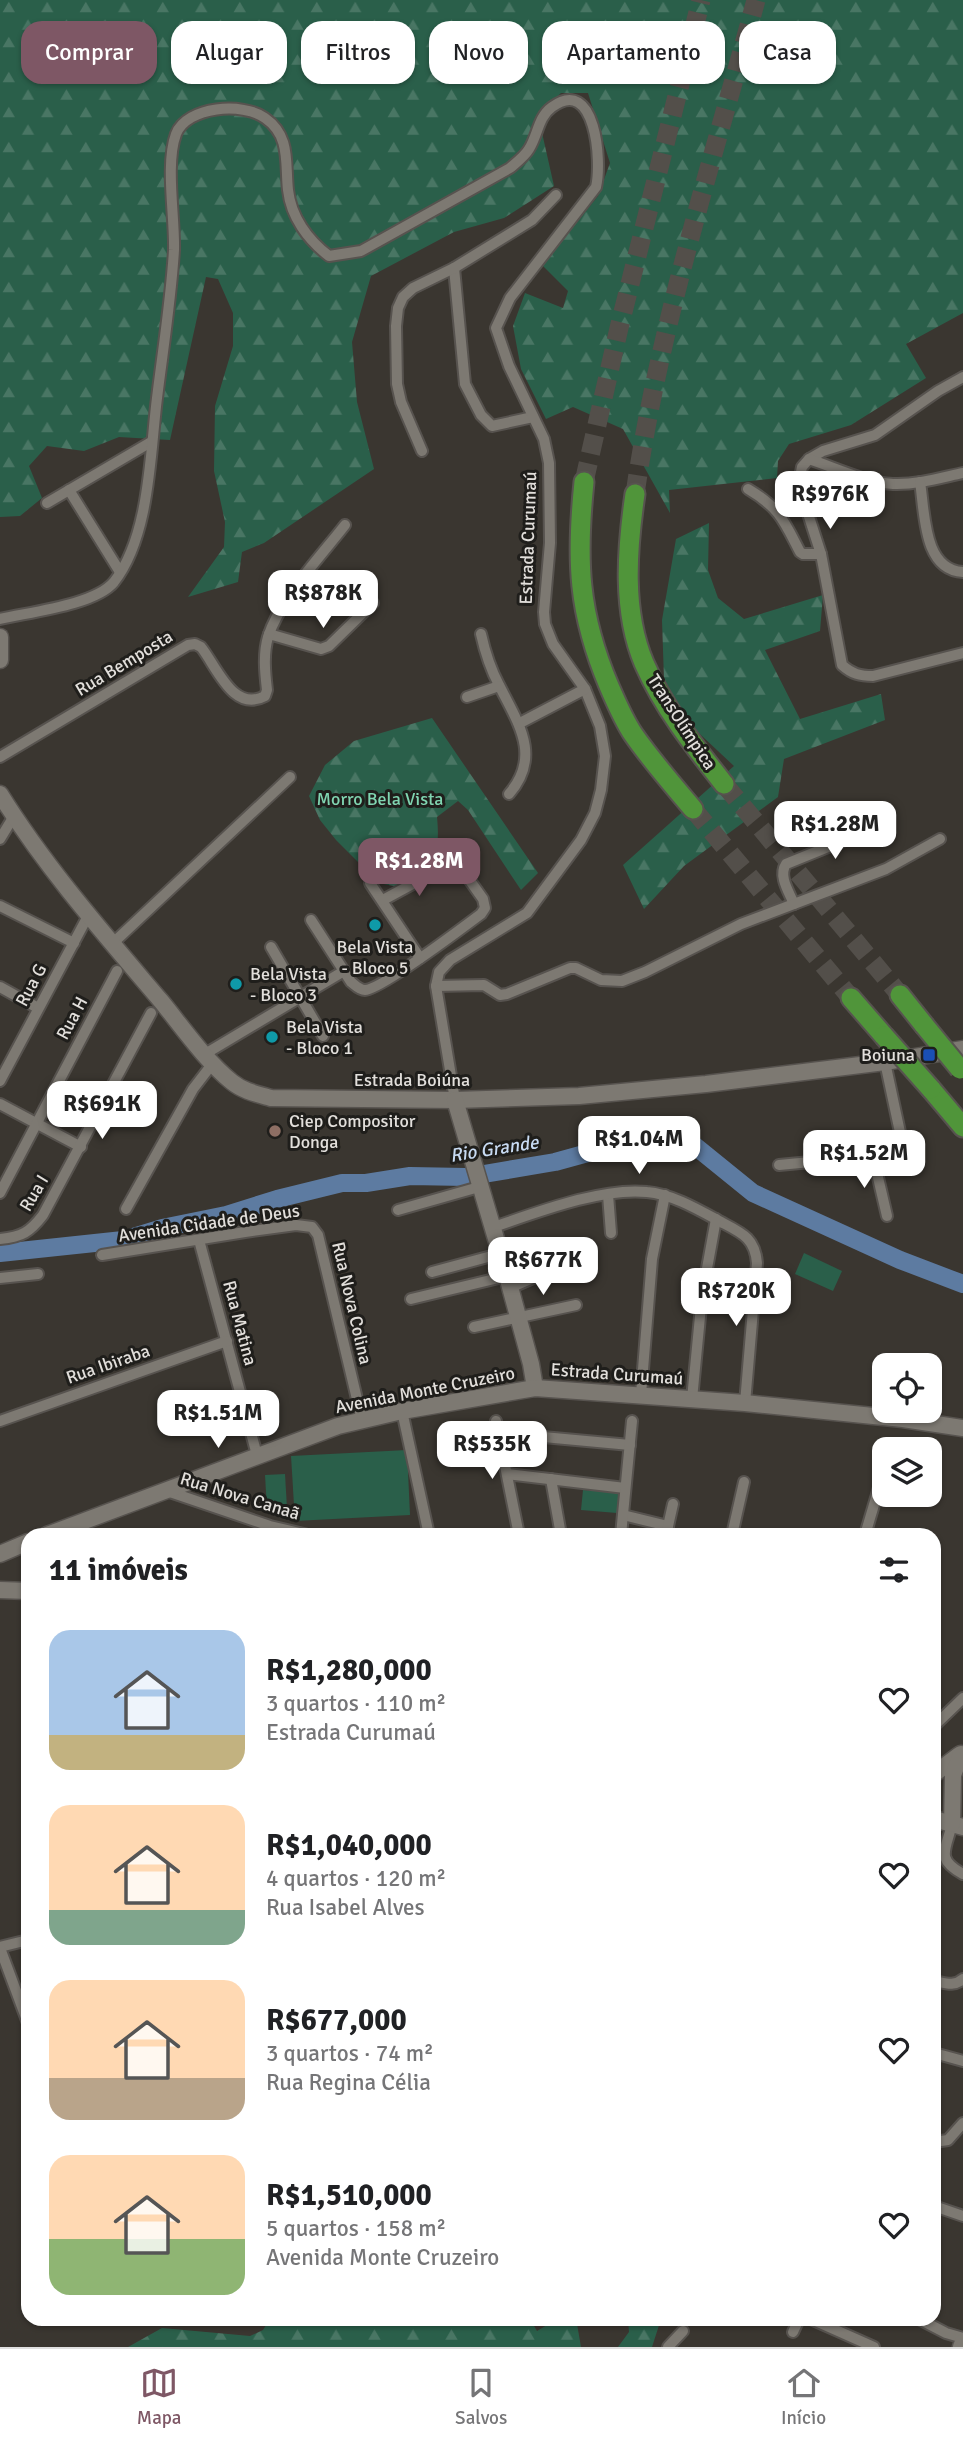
<!DOCTYPE html>
<html lang="pt">
<head>
<meta charset="utf-8">
<style>
	body { margin:0; font-family:Signika,sans-serif; background:#f2f2f2; color:#202124; height:100vh; display:flex; flex-direction:column; font-size:26px; white-space:nowrap }
	* { box-sizing:border-box; margin:0 }
	p { font-size:23px; color:#757577 }
	.icon { flex:none; width:38px; height:38px; fill:none; stroke:currentColor; stroke-width:2; stroke-linecap:round; stroke-linejoin:round }
	.map { position:relative; flex:1; overflow:hidden }
	.panel { position:absolute; left:21px; top:1528px; width:920px; height:798px; display:flex; flex-direction:column; background:#fff; border-radius:21px; box-shadow:0 2px 5px #0004 }
	.panel>* { flex:none }
	.hud { position:absolute; left:21px; top:21px; width:922px; height:63px; display:flex; gap:14px }
	.fabs { position:absolute; left:872px; top:1353px; display:grid; gap:14px }
	.fabs a { display:grid; place-items:center; width:70px; height:70px; border-radius:14px; background:#fff; box-shadow:0 2px 5px #0004; font-size:35px }
	.price { position:absolute; translate:-50% -60px; padding:0 16px; border-radius:14px; background:#fff; color:#222; font-size:23px; line-height:46px; filter:drop-shadow(0 2px 4px #0008) }
	.price::after { content:''; position:absolute; left:50%; top:42px; width:21px; height:16px; margin-left:-10px; background:inherit; clip-path:polygon(0 0,100% 0,50% 100%) }
	.price.selected { background:#7e5765; color:#fff }
	ul { padding:0; list-style:none }
	li { display:flex; align-items:center; gap:21px; height:175px; padding:0 28px }
	li span { display:grid; place-items:center; flex:none; width:196px; height:140px; border-radius:21px; color:#555 }
	li>.icon { margin-inline-start:auto }
	span .icon { width:84px; height:84px; fill:#fffc; stroke-width:1 }
	li b { font-size:30px }
	h2 { display:flex; justify-content:space-between; align-items:center; height:84px; padding:0 28px; font-size:30px }
	.pill { padding:0 24px; border-radius:21px; background:#fff; box-shadow:0 2px 5px #0004; font-size:24px; line-height:63px }
	.pill.selected { background:#7e5765; color:#fff }
	.menu { display:flex; justify-content:space-around; align-items:center; height:98px; border-top:2px solid #e0e0e0; background:#fff; font-size:19px; color:#757577 }
	.menu a { display:grid; justify-items:center; gap:4px }
	.menu .selected { color:#7e5765 }
	.map>svg:first-child { display:block }
	.forest { fill:url(#forest-firs) }
	.park { fill:#2a5f4a }
	.lines { fill:none; stroke-linecap:round; stroke-linejoin:round }
	.river { stroke:#5d7ba1; stroke-width:18 }
	.highway-tunnel { stroke:#534f4a; stroke-width:19; stroke-dasharray:19 10; stroke-linecap:butt }
	.street-casing { stroke:#57534f; stroke-width:14 }
	.secondary-casing { stroke:#57534f; stroke-width:19 }
	.highway-casing { stroke:#57534f; stroke-width:23 }
	.street { stroke:#7d7972; stroke-width:10 }
	.secondary { stroke:#7d7972; stroke-width:16 }
	.highway { stroke:#50953a; stroke-width:19 }
	.highway-bridge-casing { stroke:#57534f; stroke-width:23; stroke-linecap:butt }
	.highway-bridge { stroke:#50953a; stroke-width:19 }
	.culture-dot { fill:#0f9aa8; stroke:#1f1e1b; stroke-width:2.5 }
	.transit-dot { fill:#1a4fb4; stroke:#1f1e1b; stroke-width:2.5 }
	.education-dot { fill:#8d6e63; stroke:#1f1e1b; stroke-width:2.5 }
	.labels { text-anchor:middle; stroke-width:6; stroke-linejoin:round; paint-order:stroke }
	.street-label { font-size:18px; fill:#e2dfdb; stroke:#1f1e1b }
	.park-label { font-size:18px; fill:#80d5b1; stroke:#1f1e1b }
	.poi-label { font-size:18px; fill:#e2dfdb; stroke:#1f1e1b; text-anchor:start }
	.water-label { font-size:19px; font-style:italic; fill:#c8dbf3; stroke:#1f1e1b }
</style>
</head>
<body>
<div class="map">
<svg width="963" height="2347" viewBox="0 0 963 2347">
	<defs>
		<pattern id="forest-firs" width="22" height="20" patternUnits="userSpaceOnUse" patternTransform="scale(1.75)"><rect width="22" height="20" fill="#2a5f4a"/><path d="M5 1l3.5 6h-7zM16 11l3.5 6h-7z" fill="#497664"/></pattern>
	</defs>
	<rect width="100%" height="100%" fill="#3a3630"/>
	<g class="forest">
		<path d="M0 0H963V313L906 344 926 378 851 425 789 444 778 461 777 478 669 490 670 513 623 429 573 407 546 419 521 369 513 326 525 293 563 308 568 291 542 265 598 196 610 163 588 93H561L538 115 554 186 504 218 454 232 371 276 352 342 357 402 374 469 264 543 242 552 238 582 188 597 224 547 225 522 214 471 215 406 233 346V313L218 279 206 277 170 440 119 437 84 451 47 446 29 466 42 498 20 516 0 517Z"/>
		<path d="M709 523 708 570 718 598 744 619 823 595 820 631 765 650 800 719 881 694 885 720 784 759 778 797 684 866 644 909 623 865 734 766 686 721 664 679 662 620 676 539Z"/>
		<path d="M432 718 538 873 521 890 468 810 458 801 437 817C441 859 432 864 398 887L379 883 336 840 320 820 309 796 325 765 354 741Z"/>
		<path d="M270 2319H530L537 2331 557 2319 577 2324 581 2347H128L162 2328 250 2336 263 2330Z"/>
		<path d="M628 2319H661L652 2347H618L629 2332Z"/>
	</g>
	<g class="park">
		<path d="M804 1253 842 1271 833 1291 795 1274Z"/>
		<path d="M407 1450 410 1515 295 1521 291 1456Z"/>
		<path d="M285 1474 287 1508 267 1509 265 1475Z"/>
		<path d="M583 1490 619 1493 617 1513 581 1510Z"/>
	</g>
	<g class="lines">
		<path class="river" d="M0 1253 123 1240 162 1228 226 1215 277 1199 342 1183H366L410 1176 466 1177 555 1162 624 1143 658 1138 678 1140 695 1146 753 1193 900 1260 963 1284"/>
		<g class="highway-tunnel">
			<path d="M584 482 619 328 701 0"/>
			<path d="M635 494C659 327 712 163 756 0"/>
			<path d="M724 784 900 995"/>
			<path d="M693 809 851 998"/>
		</g>
		<g class="street-casing">
			<g id="street">
				<path d="M454 268 465 384 481 415 492 426 533 417"/>
				<path d="M963 377 938 391 875 435 823 451 809 459 802 467 800 477 803 498 821 554 842 665C852 674 860 676 873 676L963 653"/>
				<path d="M422 451 401 402 397 384 396 326 398 308 403 297 413 288 454 268 532 220 556 195"/>
				<path d="M809 459C836 468 864 482 893 484 916 485 940 478 963 473"/>
				<path d="M920 482C925 513 923 570 963 572"/>
				<path d="M748 489C780 508 784 521 800 552L803 554H821"/>
				<path d="M69 490 120 572"/>
				<path d="M47 503 151 442"/>
				<path d="M0 619C30 612 95 605 114 582 150 536 150 453 157 398 163 349 171 300 174 250 175 217 165 164 176 134 187 106 243 102 265 118 291 136 285 163 288 190 291 217 308 240 329 256L361 251 510 168C517 162 525 156 529 149 538 135 538 117 552 107 596 75 602 162 596 187L510 298 496 328 509 366 544 439 549 463 550 543 544 612 545 624 553 644 585 689 600 726 605 756 601 790 595 813 581 840 527 913 450 960 439 972 436 986 455 1100"/>
				<path d="M269 634 321 649 329 646 373 603"/>
				<path d="M481 634C485 652 490 668 499 685 518 723 542 756 509 794"/>
				<path d="M467 697 499 686"/>
				<path d="M520 723 585 689"/>
				<path d="M0 757 188 645 195 644 201 647C217 667 233 713 265 696L267 690C265 673 263 654 268 637 280 599 321 556 345 525"/>
				<path d="M0 839 14 816"/>
				<path d="M370 883 420 958"/>
				<path d="M383 900 440 869"/>
				<path d="M794 904C789 892 778 876 786 864L887 823"/>
				<path d="M0 906 74 943"/>
				<path d="M311 920 351 982C355 985 359 990 365 990 380 990 465 926 481 914L485 908 483 899 449 851"/>
				<path d="M112 944 290 777"/>
				<path d="M271 947 323 1036"/>
				<path d="M436 986 484 985 500 995 507 994 570 968H576L601 980 622 981 645 972 741 924 886 869 940 839"/>
				<path d="M0 987 38 1008"/>
				<path d="M205 1054 344 971"/>
				<path d="M0 1081 89 914"/>
				<path d="M0 1104 81 1147"/>
				<path d="M873 1156 887 1216"/>
				<path d="M779 1165 873 1156 899 1149 901 1137 885 1062"/>
				<path d="M0 1193 117 971"/>
				<path d="M608 1195 611 1233"/>
				<path d="M126 1209 193 1089 213 1063"/>
				<path d="M398 1210 479 1187"/>
				<path d="M491 1228C535 1213 602 1187 647 1192 672 1194 699 1210 721 1222 742 1233 755 1238 757 1263L745 1403"/>
				<path d="M0 1239C22 1237 30 1232 43 1215L151 1013"/>
				<path d="M199 1240 257 1455"/>
				<path d="M102 1255 245 1232 296 1225 312 1227 318 1235 362 1420"/>
				<path d="M432 1272 499 1254"/>
				<path d="M0 1278 38 1274"/>
				<path d="M510 1288 556 1268"/>
				<path d="M411 1299 507 1276"/>
				<path d="M474 1327 576 1305"/>
				<path d="M641 1394 652 1259 665 1195"/>
				<path d="M692 1399 702 1296 716 1219"/>
				<path d="M402 1411 429 1535"/>
				<path d="M0 1421 227 1341"/>
				<path d="M496 1421 519 1535"/>
				<path d="M499 1433 630 1445"/>
				<path d="M889 1449V1448"/>
				<path d="M507 1474 625 1488"/>
				<path d="M551 1479 561 1535"/>
				<path d="M164 1490 270 1526 308 1535"/>
				<path d="M623 1515 668 1526"/>
				<path d="M621 1535 632 1421"/>
				<path d="M666 1535 673 1504"/>
				<path d="M732 1535 744 1482"/>
				<path d="M865 1535 884 1471"/>
				<path d="M934 1726 963 1698"/>
				<path d="M952 1824C946 1850 935 1859 963 1874"/>
				<path d="M0 1947 28 1940"/>
				<path d="M0 1948 28 2023"/>
				<path d="M934 1981C945 1983 954 1987 963 1979"/>
				<path d="M934 2053 963 2061"/>
				<path d="M934 2142 948 2140 963 2123"/>
				<path d="M934 2206 963 2216"/>
				<path d="M811 2319 874 2347"/>
				<path d="M919 2319 946 2333 963 2338"/>
				<path d="M793 2332 799 2319"/>
				<path d="M668 2347 683 2331"/>
			</g>
		</g>
		<g class="secondary-casing">
			<g id="secondary">
				<path d="M0 637V660"/>
				<path d="M0 794C46 868 105 935 161 1001 183 1028 205 1060 232 1082 243 1091 257 1094 271 1098L455 1100 579 1096 706 1084 885 1062 963 1049"/>
				<path d="M455 1100 507 1276 531 1364 535 1388"/>
				<path d="M47 1535 338 1426 402 1411 535 1388 745 1403 903 1419 963 1428"/>
				<path d="M0 1554 28 1542"/>
				<path d="M0 1590 28 1591"/>
				<path d="M934 1774 959 1755"/>
				<path d="M934 1819 963 1827"/>
				<path d="M952 1824 953 1775 961 1754"/>
				<path d="M961 2347 963 2342"/>
			</g>
		</g>
		<g class="highway-casing">
			<g id="highway">
				<path d="M584 482C576 560 578 613 609 686 616 702 623 719 633 734 651 760 672 784 693 809"/>
				<path d="M635 494C627 549 622 611 644 663 663 707 694 746 724 784"/>
				<path d="M900 995 924 1025"/>
				<path d="M851 998 884 1036"/>
				<path d="M931 1089 963 1127"/>
			</g>
		</g>
		<use href="#street" class="street"/>
		<use href="#secondary" class="secondary"/>
		<use href="#highway" class="highway"/>
		<g class="highway-bridge-casing">
			<g id="highway-bridge">
				<path d="M924 1025 960 1069"/>
				<path d="M884 1036 931 1089"/>
			</g>
		</g>
		<use href="#highway-bridge" class="highway-bridge"/>
	</g>
	<g class="culture-dot">
		<circle cx="375" cy="925" r="7"/>
		<circle cx="236" cy="984" r="7"/>
		<circle cx="272" cy="1037" r="7"/>
	</g>
	<rect class="transit-dot" x="922" y="1048" width="14" height="14" rx="3.5"/>
	<circle class="education-dot" cx="275" cy="1131" r="7"/>
	<g class="labels">
		<g class="street-label">
			<text transform="translate(528 538) rotate(-88)" y="6">Estrada Curumaú</text>
			<text transform="translate(124 663) rotate(-31)" y="6">Rua Bemposta</text>
			<text transform="translate(682 722) rotate(57)" y="6">TransOlímpica</text>
			<text transform="translate(31 985) rotate(-62)" y="6">Rua G</text>
			<text transform="translate(72 1018) rotate(-62)" y="6">Rua H</text>
			<text x="412" y="1086">Estrada Boiúna</text>
			<text transform="translate(34 1193) rotate(-59)" y="6">Rua I</text>
			<text transform="translate(209 1223) rotate(-8)" y="6">Avenida Cidade de Deus</text>
			<text transform="translate(352 1303) rotate(77)" y="6">Rua Nova Colina</text>
			<text transform="translate(240 1323) rotate(75)" y="6">Rua Matina</text>
			<text transform="translate(108 1364) rotate(-19)" y="6">Rua Ibiraba</text>
			<text transform="translate(617 1374) rotate(4)" y="6">Estrada Curumaú</text>
			<text transform="translate(425 1390) rotate(-11)" y="6">Avenida Monte Cruzeiro</text>
			<text transform="translate(240 1496) rotate(17)" y="6">Rua Nova Canaã</text>
		</g>
		<g class="park-label">
			<text x="380" y="805">Morro Bela Vista</text>
		</g>
		<g class="poi-label">
			<text x="375" y="953" text-anchor="middle">Bela Vista<tspan x="375" dy="21">- Bloco 5</tspan></text>
			<text x="250" y="980">Bela Vista<tspan x="250" dy="21">- Bloco 3</tspan></text>
			<text x="286" y="1033">Bela Vista<tspan x="286" dy="21">- Bloco 1</tspan></text>
			<text x="915" y="1061" text-anchor="end">Boiuna</text>
			<text x="289" y="1127">Ciep Compositor<tspan x="289" dy="21">Donga</tspan></text>
		</g>
		<g class="water-label">
			<text transform="translate(494 1148) rotate(-9)" y="7">Rio Grande</text>
		</g>
	</g>
</svg>
<div class="fabs">
<a><svg class="icon" aria-label="locate" viewBox="0 0 24 24"><circle cx="12" cy="12" r="6"/><path d="M12 2v4M12 18v4M2 12h4M18 12h4"/></svg></a>
<a><svg class="icon" aria-label="layers" viewBox="0 0 24 24"><path d="M12 4l9 5-9 5-9-5zM3 14l9 5 9-5"/></svg></a>
</div>
<b class="price" style="left:830px;top:531px">R$976K</b>
<b class="price" style="left:323px;top:630px">R$878K</b>
<b class="price" style="left:835px;top:861px">R$1.28M</b>
<b class="price selected" style="left:419px;top:898px">R$1.28M</b>
<b class="price" style="left:102px;top:1141px">R$691K</b>
<b class="price" style="left:639px;top:1176px">R$1.04M</b>
<b class="price" style="left:864px;top:1190px">R$1.52M</b>
<b class="price" style="left:543px;top:1297px">R$677K</b>
<b class="price" style="left:736px;top:1328px">R$720K</b>
<b class="price" style="left:218px;top:1450px">R$1.51M</b>
<b class="price" style="left:492px;top:1481px">R$535K</b>
<div class="hud">
<a class="pill selected">Comprar</a>
<a class="pill">Alugar</a>
<a class="pill">Filtros</a>
<a class="pill">Novo</a>
<a class="pill">Apartamento</a>
<a class="pill">Casa</a>
</div>
<section class="panel">
<h2>11 imóveis<svg class="icon" aria-label="filters" viewBox="0 0 24 24"><path d="M4 7h16M4 17h16"/><circle cx="9" cy="7" r="2"/><circle cx="15" cy="17" r="2"/></svg></h2>
<ul>
<li><span style="background:linear-gradient(#a9c7e8 75%,#c2b280 0)"><svg class="icon" aria-label="home" viewBox="0 0 24 24"><path d="M3 11l9-7 9 7M6 9v11h12V9"/></svg></span><div><b>R$1,280,000</b><p>3 quartos · 110 m²</p><p>Estrada Curumaú</p></div><svg class="icon" aria-label="heart" viewBox="0 0 24 24"><path d="M12 20l-8-8c-3-5 5-10 8-4 3-6 11-1 8 4z"/></svg></li>
<li><span style="background:linear-gradient(#ffd9b3 75%,#7fa58c 0)"><svg class="icon" aria-label="home" viewBox="0 0 24 24"><path d="M3 11l9-7 9 7M6 9v11h12V9"/></svg></span><div><b>R$1,040,000</b><p>4 quartos · 120 m²</p><p>Rua Isabel Alves</p></div><svg class="icon" aria-label="heart" viewBox="0 0 24 24"><path d="M12 20l-8-8c-3-5 5-10 8-4 3-6 11-1 8 4z"/></svg></li>
<li><span style="background:linear-gradient(#ffd9b3 70%,#b9a48a 0)"><svg class="icon" aria-label="home" viewBox="0 0 24 24"><path d="M3 11l9-7 9 7M6 9v11h12V9"/></svg></span><div><b>R$677,000</b><p>3 quartos · 74 m²</p><p>Rua Regina Célia</p></div><svg class="icon" aria-label="heart" viewBox="0 0 24 24"><path d="M12 20l-8-8c-3-5 5-10 8-4 3-6 11-1 8 4z"/></svg></li>
<li><span style="background:linear-gradient(#ffd9b3 60%,#8fb573 0)"><svg class="icon" aria-label="home" viewBox="0 0 24 24"><path d="M3 11l9-7 9 7M6 9v11h12V9"/></svg></span><div><b>R$1,510,000</b><p>5 quartos · 158 m²</p><p>Avenida Monte Cruzeiro</p></div><svg class="icon" aria-label="heart" viewBox="0 0 24 24"><path d="M12 20l-8-8c-3-5 5-10 8-4 3-6 11-1 8 4z"/></svg></li>
</ul>
</section>
</div>
<nav class="menu">
<a class="selected"><svg class="icon" aria-label="map" viewBox="0 0 24 24"><path d="M3 6l6-2 6 2 6-2v14l-6 2-6-2-6 2zM9 4v14M15 6v14"/></svg>Mapa</a>
<a><svg class="icon" aria-label="saved" viewBox="0 0 24 24"><path d="M7 4h10v16l-5-4-5 4z"/></svg>Salvos</a>
<a><svg class="icon" aria-label="home" viewBox="0 0 24 24"><path d="M3 11l9-7 9 7M6 9v11h12V9"/></svg>Início</a>
</nav>
</body>
</html>
